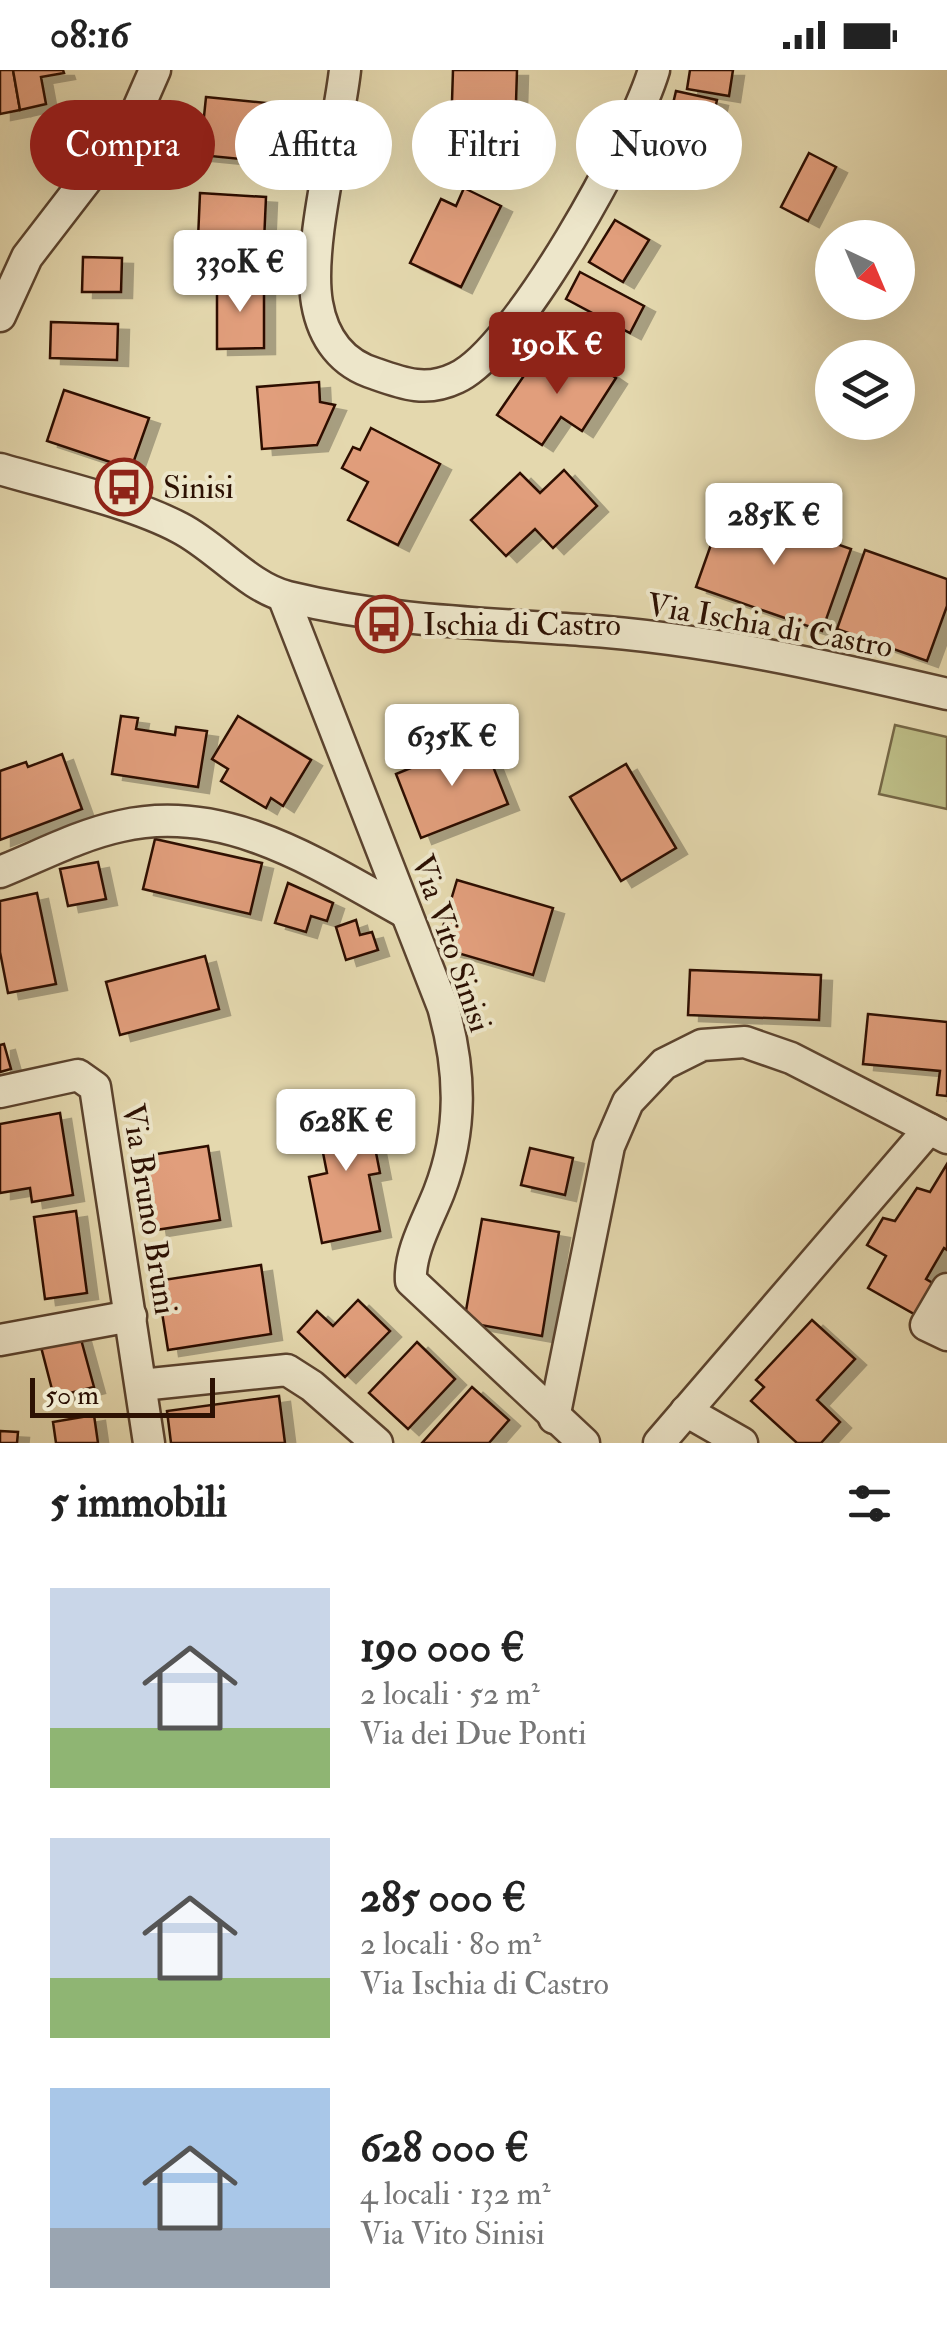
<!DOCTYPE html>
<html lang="it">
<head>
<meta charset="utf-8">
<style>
	body { margin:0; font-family:"IM FELL Double Pica",serif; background:#f2f2f2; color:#222; height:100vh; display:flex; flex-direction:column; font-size:38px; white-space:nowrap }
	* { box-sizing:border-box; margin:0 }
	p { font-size:32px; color:#767676 }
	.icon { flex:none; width:55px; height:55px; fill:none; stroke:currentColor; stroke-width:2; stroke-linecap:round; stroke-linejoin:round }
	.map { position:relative; height:1373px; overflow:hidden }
	.side { display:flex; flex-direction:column; background:#fff; flex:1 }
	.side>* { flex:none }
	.hud { position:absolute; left:30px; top:30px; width:888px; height:90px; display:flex; gap:20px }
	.needle { width:65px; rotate:136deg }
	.controls { position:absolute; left:815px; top:150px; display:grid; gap:20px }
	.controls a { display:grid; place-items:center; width:100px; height:100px; border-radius:50%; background:#fff; box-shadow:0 10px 40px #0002; font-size:50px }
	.scale { position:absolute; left:30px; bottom:25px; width:185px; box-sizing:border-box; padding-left:10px; border:5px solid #2d1103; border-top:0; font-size:28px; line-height:35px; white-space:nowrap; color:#2d1103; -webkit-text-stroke:8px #ede6ca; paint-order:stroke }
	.price { position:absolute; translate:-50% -85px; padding:0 22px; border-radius:10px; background:#fff; color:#222; font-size:32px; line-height:65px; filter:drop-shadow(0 2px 5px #0008) }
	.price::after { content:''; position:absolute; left:50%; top:60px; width:30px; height:22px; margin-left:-15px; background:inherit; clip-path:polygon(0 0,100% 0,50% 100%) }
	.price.active { background:#8f2418; color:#fff }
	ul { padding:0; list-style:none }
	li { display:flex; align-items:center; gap:30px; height:250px; padding:0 50px }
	li span { display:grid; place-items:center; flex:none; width:280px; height:200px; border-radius:0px; color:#555 }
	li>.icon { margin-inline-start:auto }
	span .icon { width:120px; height:120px; fill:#fffc; stroke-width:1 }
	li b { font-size:42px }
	h2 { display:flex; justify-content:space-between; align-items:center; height:120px; padding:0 50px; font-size:42px }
	.pill { padding:0 35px; border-radius:45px; background:#fff; box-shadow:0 10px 40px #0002; font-size:35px; line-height:90px }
	.pill.active { background:#8f2418; color:#fff }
	.status { display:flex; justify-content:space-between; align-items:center; height:70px; padding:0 50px; background:#fff; direction:ltr }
	.status svg { height:28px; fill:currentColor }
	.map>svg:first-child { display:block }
	.green { fill:#bcbc85; stroke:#746644; stroke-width:2.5 }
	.building { fill:#e19e7b; stroke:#2d1103; stroke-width:2.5; filter:url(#shadow) }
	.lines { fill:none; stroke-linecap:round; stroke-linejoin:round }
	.minor-casing { stroke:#5b432e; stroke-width:35 }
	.minor { stroke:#ede6ca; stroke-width:30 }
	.labels { text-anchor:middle; stroke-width:8; stroke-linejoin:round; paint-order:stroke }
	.poi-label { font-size:32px; fill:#2d1103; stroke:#ede6ca; text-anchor:start }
	.street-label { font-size:32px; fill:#2d1103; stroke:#ede6ca }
</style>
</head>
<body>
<div class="status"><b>08:16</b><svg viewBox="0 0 49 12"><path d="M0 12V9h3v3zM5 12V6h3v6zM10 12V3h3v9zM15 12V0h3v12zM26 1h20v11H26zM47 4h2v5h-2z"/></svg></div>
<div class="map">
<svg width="947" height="1373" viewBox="0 0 947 1373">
	<defs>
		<filter id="shadow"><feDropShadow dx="11" dy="6" stdDeviation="0" flood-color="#0004"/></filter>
	</defs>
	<rect width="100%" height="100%" fill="#e4d8ae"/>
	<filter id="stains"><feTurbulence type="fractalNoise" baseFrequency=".002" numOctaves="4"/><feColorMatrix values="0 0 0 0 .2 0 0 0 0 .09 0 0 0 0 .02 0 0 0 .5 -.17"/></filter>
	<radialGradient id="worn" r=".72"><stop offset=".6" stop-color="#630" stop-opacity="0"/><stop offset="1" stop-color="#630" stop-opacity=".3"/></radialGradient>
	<path class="green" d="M895 655 947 667V739L879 724Z"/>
	<g class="building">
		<path d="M0 0H13L20 40 0 44Z"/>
		<path d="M13 0H63L64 3 41 7 46 34 20 40Z"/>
		<path d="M453 0H517L515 65 451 63Z"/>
		<path d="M690 0H733L729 26 687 19Z"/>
		<path d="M676 21 717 30 709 65 668 55Z"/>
		<path d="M206 27 277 34 271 92 200 85Z"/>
		<path d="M662 59 706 74 693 109 650 94Z"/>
		<path d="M809 83 836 97 808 151 781 137Z"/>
		<path d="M464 118 501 136 461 217 410 193 441 129 456 136Z"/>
		<path d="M200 123 266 127 264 172 198 169Z"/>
		<path d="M615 150 649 170 623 212 589 192Z"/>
		<path d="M83 187 122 188 121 222H82Z"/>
		<path d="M580 202 644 236 630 263 566 229Z"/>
		<path d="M217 211H264V278L217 279Z"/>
		<path d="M51 252 118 254 117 290 50 288Z"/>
		<path d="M575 280 616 308 582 361 561 347 542 375 497 345 534 291 557 307Z"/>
		<path d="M319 312 320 332 335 335 317 375 262 379 257 317Z"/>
		<path d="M64 320 149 348 131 399 47 371Z"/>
		<path d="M371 358 440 394 398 475 348 450 368 412 342 398 353 377 360 380Z"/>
		<path d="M564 400 597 436 553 478 535 459 506 486 471 450 520 403 540 423Z"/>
		<path d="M725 435 851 479 822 561 696 517Z"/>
		<path d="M865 480 947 509V536L927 591 837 559Z"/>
		<path d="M121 646 138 648 136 659 175 665 176 657 207 661 198 717 112 704Z"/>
		<path d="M238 646 311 690 283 736 271 728 266 738 221 711 228 699 212 689Z"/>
		<path d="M482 669 508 734 421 768 396 704Z"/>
		<path d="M62 684 82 739 0 770V701L26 692 28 697Z"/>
		<path d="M626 694 676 778 621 811 570 727Z"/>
		<path d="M155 769 262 793 250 844 143 819Z"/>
		<path d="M98 792 106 829 68 836 60 799Z"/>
		<path d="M457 810 553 838 533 905 437 877Z"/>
		<path d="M288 813 333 833 327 851 311 846 306 862 275 853Z"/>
		<path d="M37 823 56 914 8 923 0 882V831Z"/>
		<path d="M356 850 360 865 372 862 378 880 346 890 336 857Z"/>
		<path d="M205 886 219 939 120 965 106 912Z"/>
		<path d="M690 900 821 905 819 950 688 945Z"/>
		<path d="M868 944 947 952V1026L937 1025 940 1001 863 994Z"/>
		<path d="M4 974 11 999 0 1002V975Z"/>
		<path d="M366 1032 380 1103 369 1105 380 1161 322 1173 309 1107 327 1103 315 1042Z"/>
		<path d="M60 1043 73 1125 32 1132 30 1118 0 1123V1054Z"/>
		<path d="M208 1076 220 1150 156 1160 144 1086Z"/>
		<path d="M530 1078 573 1088 565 1125 521 1115Z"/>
		<path d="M947 1094V1180L944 1178 926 1209 941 1218 923 1249 868 1218 886 1186 867 1175 883 1148 895 1151 917 1118 930 1122Z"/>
		<path d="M76 1141 87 1223 45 1229 34 1147Z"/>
		<path d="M482 1149 559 1162 542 1266 464 1252Z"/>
		<path d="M261 1195 271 1264 168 1280 157 1211Z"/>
		<path d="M358 1230 390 1261 345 1307 298 1262 317 1241 333 1256Z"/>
		<path d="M812 1250 855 1289 817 1330 840 1352 821 1373H797L751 1331 764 1317 756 1310Z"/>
		<path d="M79 1262 94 1317 54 1327 40 1273Z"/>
		<path d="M417 1272 455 1309 408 1359 369 1323Z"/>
		<path d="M472 1317 509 1350 489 1373H422Z"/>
		<path d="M279 1326 285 1373H171L167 1341Z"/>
		<path d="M94 1345 98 1373H56L53 1352Z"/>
		<path d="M0 1361 18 1362 17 1373H0Z"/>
	</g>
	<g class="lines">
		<g class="minor-casing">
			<g id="minor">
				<path d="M345 0C338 63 307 175 317 233 323 268 342 294 376 304 404 314 427 322 456 308 517 281 634 67 654 0"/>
				<path d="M0 246 27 187 134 48 155 0"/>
				<path d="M0 399C54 415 131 432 180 458 217 477 248 517 288 527 386 551 481 553 581 560 704 568 827 596 947 624"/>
				<path d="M283 526 443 937C461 1000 463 1060 439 1122 429 1148 409 1182 411 1211L584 1373"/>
				<path d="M0 802C40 786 79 765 121 756 226 732 319 795 406 843"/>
				<path d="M0 1022 78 1005 95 1017 149 1373"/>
				<path d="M947 1219 926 1255 947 1265"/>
				<path d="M0 1270 131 1246"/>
				<path d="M141 1315 287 1300 312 1316 377 1373"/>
				<path d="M686 1341 742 1373"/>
				<path d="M554 1348 609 1076 628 1032 664 994 702 975 745 972 791 988 947 1068"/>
				<path d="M659 1373 929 1059"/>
			</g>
		</g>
		<use href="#minor" class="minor"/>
	</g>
	<defs>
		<g id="bus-ring" transform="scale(2.875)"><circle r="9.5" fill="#ede6ca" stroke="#8f2418" stroke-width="1.5"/><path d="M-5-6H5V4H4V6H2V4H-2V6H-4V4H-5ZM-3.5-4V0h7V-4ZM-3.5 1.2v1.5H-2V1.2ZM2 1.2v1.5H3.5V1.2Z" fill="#8f2418"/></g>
	</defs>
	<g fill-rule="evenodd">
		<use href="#bus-ring" x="124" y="417"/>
		<use href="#bus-ring" x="384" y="554"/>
	</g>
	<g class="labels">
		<g class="poi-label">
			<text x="163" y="428">Sinisi</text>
			<text x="423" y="565">Ischia di Castro</text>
		</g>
		<g class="street-label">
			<text transform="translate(770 555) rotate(10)" y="11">Via Ischia di Castro</text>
			<text transform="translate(452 873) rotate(71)" y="11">Via Vito Sinisi</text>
			<text transform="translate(150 1139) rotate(81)" y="11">Via Bruno Bruni</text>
		</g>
	</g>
	<rect width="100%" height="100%" filter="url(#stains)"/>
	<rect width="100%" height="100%" fill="url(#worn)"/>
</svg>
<div class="controls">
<a><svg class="needle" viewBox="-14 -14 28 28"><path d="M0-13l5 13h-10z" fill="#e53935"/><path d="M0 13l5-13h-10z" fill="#767676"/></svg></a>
<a><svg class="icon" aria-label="layers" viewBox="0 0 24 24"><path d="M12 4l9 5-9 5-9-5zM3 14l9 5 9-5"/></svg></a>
</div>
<div class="scale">50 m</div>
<b class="price" style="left:240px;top:245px">330K €</b>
<b class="price active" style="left:557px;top:327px">190K €</b>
<b class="price" style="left:774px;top:498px">285K €</b>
<b class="price" style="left:452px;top:719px">635K €</b>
<b class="price" style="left:346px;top:1104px">628K €</b>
<div class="hud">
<a class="pill active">Compra</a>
<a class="pill">Affitta</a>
<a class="pill">Filtri</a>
<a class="pill">Nuovo</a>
</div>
</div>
<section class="side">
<h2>5 immobili<svg class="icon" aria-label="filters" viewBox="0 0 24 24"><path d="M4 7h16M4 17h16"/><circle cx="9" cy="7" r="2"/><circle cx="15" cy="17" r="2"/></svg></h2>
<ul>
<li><span style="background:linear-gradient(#c9d6e8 70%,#8fb573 0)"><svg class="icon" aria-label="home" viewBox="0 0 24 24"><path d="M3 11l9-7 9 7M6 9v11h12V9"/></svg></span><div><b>190 000 €</b><p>2 locali · 52 m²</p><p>Via dei Due Ponti</p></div></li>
<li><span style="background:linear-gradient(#c9d6e8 70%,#8fb573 0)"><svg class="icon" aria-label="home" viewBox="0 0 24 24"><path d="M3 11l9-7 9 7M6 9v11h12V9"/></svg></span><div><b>285 000 €</b><p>2 locali · 80 m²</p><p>Via Ischia di Castro</p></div></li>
<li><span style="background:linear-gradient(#a9c7e8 70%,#9aa5b1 0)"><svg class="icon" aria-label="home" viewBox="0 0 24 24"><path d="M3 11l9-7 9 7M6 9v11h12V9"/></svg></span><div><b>628 000 €</b><p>4 locali · 132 m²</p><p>Via Vito Sinisi</p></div></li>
</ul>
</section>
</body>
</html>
